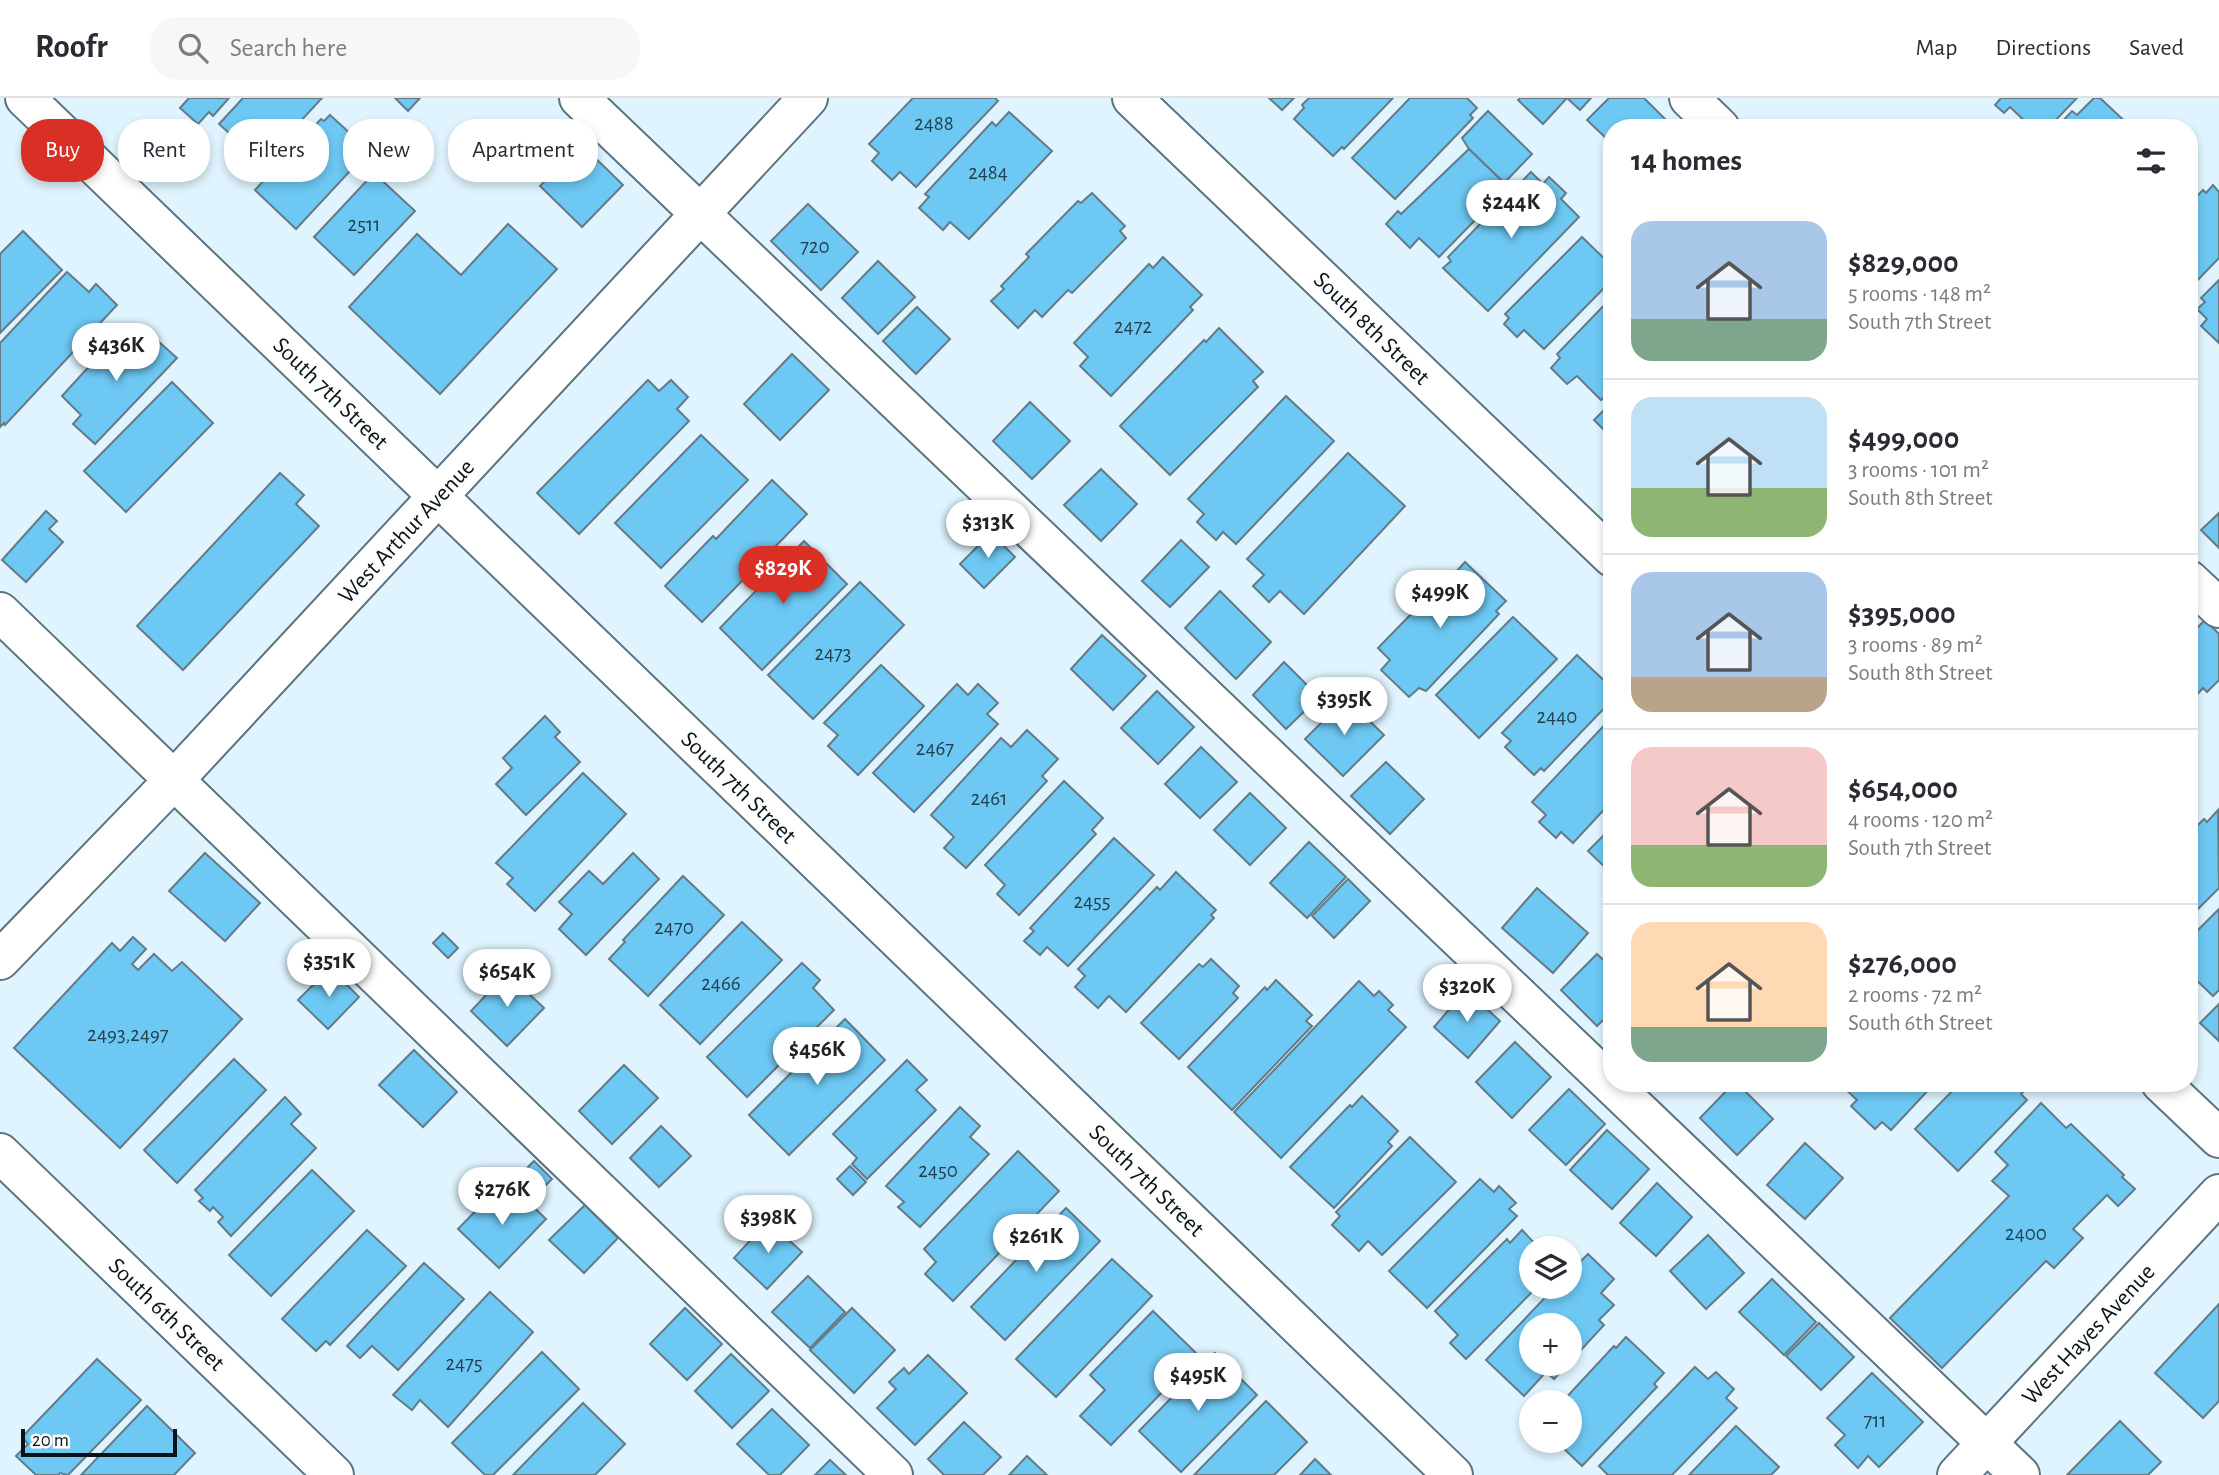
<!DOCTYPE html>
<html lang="en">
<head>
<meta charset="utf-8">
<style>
	body { margin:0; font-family:"Alegreya Sans",sans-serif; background:#f7f7f7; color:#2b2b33; height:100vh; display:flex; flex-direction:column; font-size:26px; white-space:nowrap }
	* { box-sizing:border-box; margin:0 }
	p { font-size:23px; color:#7c7c81 }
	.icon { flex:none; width:38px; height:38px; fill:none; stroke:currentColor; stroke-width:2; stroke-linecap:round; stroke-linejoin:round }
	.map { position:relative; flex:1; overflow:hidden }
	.details { position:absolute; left:1603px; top:21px; width:595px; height:973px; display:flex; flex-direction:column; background:#fff; border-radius:28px; box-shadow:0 4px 10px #0003 }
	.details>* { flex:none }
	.hud { position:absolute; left:21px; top:21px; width:665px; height:63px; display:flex; gap:14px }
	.buttons { position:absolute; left:1519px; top:1138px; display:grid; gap:14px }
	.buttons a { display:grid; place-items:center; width:63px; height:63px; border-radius:50%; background:#fff; box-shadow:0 4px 10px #0003; font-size:35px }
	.scale { position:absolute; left:21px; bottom:18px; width:156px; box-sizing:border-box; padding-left:7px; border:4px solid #0a1318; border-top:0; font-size:19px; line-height:24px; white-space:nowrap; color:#0a1318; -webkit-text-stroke:5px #fdfdfd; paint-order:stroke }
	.price { position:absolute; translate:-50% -60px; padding:0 16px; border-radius:24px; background:#fff; color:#222; font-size:23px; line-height:46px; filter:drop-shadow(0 2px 4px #0008) }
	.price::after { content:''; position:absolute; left:50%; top:42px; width:21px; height:16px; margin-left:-10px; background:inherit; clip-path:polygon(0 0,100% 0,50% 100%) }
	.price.on { background:#d93025; color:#fff }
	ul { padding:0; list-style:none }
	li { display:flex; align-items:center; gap:21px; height:175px; padding:0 28px }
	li+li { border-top:2px solid #e1e1e2 }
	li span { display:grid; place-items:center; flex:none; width:196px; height:140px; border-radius:21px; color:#555 }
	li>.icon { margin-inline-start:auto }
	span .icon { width:84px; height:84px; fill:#fffc; stroke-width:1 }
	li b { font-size:30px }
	h2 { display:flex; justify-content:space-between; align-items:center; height:84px; padding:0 28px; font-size:30px }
	.chip { padding:0 24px; border-radius:28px; background:#fff; box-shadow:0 4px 10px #0003; font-size:24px; line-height:63px }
	.chip.on { background:#d93025; color:#fff }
	header { display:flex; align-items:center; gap:42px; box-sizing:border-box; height:98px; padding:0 35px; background:#fff; border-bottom:2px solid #e1e1e2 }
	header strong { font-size:33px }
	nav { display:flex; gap:38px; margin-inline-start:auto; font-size:24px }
	.search { width:490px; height:63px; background:#f7f7f7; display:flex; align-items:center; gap:18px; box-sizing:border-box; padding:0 24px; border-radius:28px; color:#7c7c81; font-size:26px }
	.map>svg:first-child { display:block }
	.building { fill:#6dc8f3; stroke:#647b87; stroke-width:2 }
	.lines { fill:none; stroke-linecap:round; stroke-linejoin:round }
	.minor-casing { stroke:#5c737f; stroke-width:42 }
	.minor { stroke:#fff; stroke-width:38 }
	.labels { text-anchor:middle; stroke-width:5; stroke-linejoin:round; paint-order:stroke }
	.number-label { font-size:21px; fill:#23404f }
	.street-label { font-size:24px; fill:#0a1318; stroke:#fdfdfd }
</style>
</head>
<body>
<header>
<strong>Roofr</strong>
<div class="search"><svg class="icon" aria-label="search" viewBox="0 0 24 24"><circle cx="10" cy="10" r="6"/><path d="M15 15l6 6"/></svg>Search here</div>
<nav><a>Map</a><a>Directions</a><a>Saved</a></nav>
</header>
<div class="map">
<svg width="2219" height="1377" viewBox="0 0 2219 1377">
	<rect width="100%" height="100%" fill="#dff4fe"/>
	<g class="building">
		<path d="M189 0H229L213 18 209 14 198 26 180 10Z"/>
		<path d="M243 0H322L262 65 219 26Z"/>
		<path d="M395 0H420L408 13Z"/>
		<path d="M913 0H995L998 3 916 89 900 74 892 82 872 63 879 55 869 46Z"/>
		<path d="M1269 0H1294L1282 12Z"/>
		<path d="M1309 0H1393L1344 51 1342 49 1333 58 1294 21 1304 10 1302 7Z"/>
		<path d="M1410 0H1467L1477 10 1470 17 1473 20 1395 101 1352 60Z"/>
		<path d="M1520 0H1567L1543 26 1518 2Z"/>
		<path d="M1567 0H1591L1580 12Z"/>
		<path d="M1609 0H1644L1666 22 1658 30H1612V46L1587 22Z"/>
		<path d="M2001 0H2077L2048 30H2032L2010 9 2004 15 1995 7Z"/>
		<path d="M2094 0H2100L2132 30H2056L2072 13 2077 17Z"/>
		<path d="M1488 13 1532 56 1504 85 1469 51 1462 40Z"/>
		<path d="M1009 14 1052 53 969 141 950 124 943 132 919 110 929 99 925 96 992 24 996 28Z"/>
		<path d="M330 17 365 49 362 53 365 57 296 131 255 92 321 21 324 23Z"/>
		<path d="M581 46 623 87 582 129 540 88Z"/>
		<path d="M1469 51 1504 85 1483 106 1487 110 1439 159 1419 140 1410 150 1386 126 1398 113 1401 116Z"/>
		<path d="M1531 74 1543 86 1549 79 1566 95 1561 101 1579 119 1488 213 1443 170 1451 163 1448 159Z"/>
		<path d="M374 75 415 113 354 177 314 139Z"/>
		<path d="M2213 87 2219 94V160L2189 191V106L2203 92 2206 95Z"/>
		<path d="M1092 95 1125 128 1120 133 1126 140 1072 195 1068 192 1042 219 1035 212 1018 230 991 203 1004 191 1001 188 1029 159 1026 156 1078 103 1081 105Z"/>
		<path d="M808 106 858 154 821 192 771 143Z"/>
		<path d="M508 126 557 171 440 296 349 209 417 136 461 177Z"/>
		<path d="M23 133 62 172 0 235V156Z"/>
		<path d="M1582 139 1612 168V182L1544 251 1524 232 1517 239 1504 226 1509 220 1505 216Z"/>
		<path d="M1163 159 1202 197 1190 209 1193 212 1111 298 1080 268 1088 259 1074 245 1149 166 1153 170Z"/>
		<path d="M878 163 915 199 878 236 842 200Z"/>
		<path d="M67 174 89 194 96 186 117 207 5 327 4 325 0 329V245Z"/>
		<path d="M2219 182V245L2201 228 2207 221 2197 211 2205 204 2201 200Z"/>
		<path d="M1612 199V291L1601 302 1577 278 1567 286 1551 270 1560 260 1557 256Z"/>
		<path d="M917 209 950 241 916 276 883 243Z"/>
		<path d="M126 228 152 252 159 244 177 260 95 346 73 326 81 317 62 298Z"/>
		<path d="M1219 230 1263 274 1253 283 1258 289 1170 377 1120 328 1204 242 1206 244Z"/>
		<path d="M792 256 829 292 780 342 744 306Z"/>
		<path d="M648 282 659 293 671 282 688 299 677 311 689 323 579 436 537 395Z"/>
		<path d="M172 284 213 325 126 414 84 373Z"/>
		<path d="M1286 298 1334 343 1236 446 1223 434 1216 442 1197 424 1204 416 1188 401Z"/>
		<path d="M1030 304 1070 343 1032 381 993 343Z"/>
		<path d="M1612 304V340L1594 322Z"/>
		<path d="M701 337 748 382 661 470 615 425Z"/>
		<path d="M1348 355 1405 408 1304 516 1280 493 1269 504 1253 488 1264 477 1247 461Z"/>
		<path d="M1101 371 1137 406 1101 443 1064 407Z"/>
		<path d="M280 375 304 397 296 406 319 428 183 572 137 528Z"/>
		<path d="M772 382 807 416 702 524 665 488 713 438 716 441Z"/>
		<path d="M46 413 57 423 49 431 63 444 26 484 2 462Z"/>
		<path d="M2219 415V450L2201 432Z"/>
		<path d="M991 435 1015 459 984 490 960 466Z"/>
		<path d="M1181 442 1209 469 1170 509 1142 483Z"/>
		<path d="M804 443 847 486 762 572 720 530Z"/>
		<path d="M1465 464 1506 503 1496 513 1499 516 1426 593 1419 590 1409 599 1381 572 1390 562 1378 550 1453 473 1455 475Z"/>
		<path d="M860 484 904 527 813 621 768 577Z"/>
		<path d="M1220 493 1271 544 1236 581 1185 530Z"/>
		<path d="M1513 519 1557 561 1479 640 1436 597Z"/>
		<path d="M2205 522 2219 536V582L2207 594 2203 590 2192 602 2189 600V538Z"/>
		<path d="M1102 537 1146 578 1113 612 1071 571Z"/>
		<path d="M1577 557 1612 590V602L1544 673 1541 670 1534 677 1505 649 1511 643 1502 635Z"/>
		<path d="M1284 564 1319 599 1286 631 1253 597Z"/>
		<path d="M881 567 924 608 858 677 828 648 838 637 824 625Z"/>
		<path d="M957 586 968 597 978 586 998 605 987 616 998 626 914 714 873 675Z"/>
		<path d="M1157 593 1194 629 1158 666 1121 630Z"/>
		<path d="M1346 600 1384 637 1343 678 1305 641Z"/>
		<path d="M545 618 560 634 555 639 580 664 526 717 496 686 512 670 503 660Z"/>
		<path d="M1612 619V703L1573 745 1561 734 1556 740 1539 724 1546 717 1532 704Z"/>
		<path d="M1027 632 1058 661 1042 678 1047 683 966 770 944 750 954 739 931 717 1001 640 1011 649Z"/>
		<path d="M1201 649 1237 684 1200 720 1165 686Z"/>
		<path d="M1386 664 1424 701 1390 736 1351 698Z"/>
		<path d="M583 675 626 716 535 813 507 786 513 780 496 765Z"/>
		<path d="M1064 683 1103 720 1092 732 1096 736 1019 817 997 796 1005 787 985 767Z"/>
		<path d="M1250 695 1286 730 1250 767 1214 732Z"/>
		<path d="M2218 712 2219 790 2189 820V736L2204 721 2207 724Z"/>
		<path d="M1612 729V776L1588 753Z"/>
		<path d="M1114 740 1154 777 1068 868 1047 849 1040 857 1024 843 1034 833 1030 830Z"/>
		<path d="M1309 744 1346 779 1307 820 1270 785Z"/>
		<path d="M205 755 260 805 225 843 169 793Z"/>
		<path d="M633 755 659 781 586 857 559 831 572 816 559 804 589 773 603 786Z"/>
		<path d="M1176 774 1216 812 1211 817 1214 820 1126 914 1109 898 1098 910 1075 889 1085 878 1078 871 1157 789 1160 792Z"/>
		<path d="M683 778 724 817 648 898 609 861 625 844 623 842Z"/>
		<path d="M1348 781 1370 803 1334 840 1312 818Z"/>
		<path d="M1537 790 1588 835 1553 875 1502 830Z"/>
		<path d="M2219 811V892L2213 898 2189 875V841Z"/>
		<path d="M742 824 782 862 700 946 660 907Z"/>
		<path d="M443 835 458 850 448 860 433 845Z"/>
		<path d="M133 839 146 851 132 866 138 872 154 856 172 873 182 864 242 921 120 1050 14 950 112 845 120 853Z"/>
		<path d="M1597 856 1612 870V913L1597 928 1561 892Z"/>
		<path d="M1211 861 1239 888 1233 895 1238 900 1179 961 1141 925 1199 866 1203 869Z"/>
		<path d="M802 865 820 882 813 890 834 912 747 999 707 959Z"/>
		<path d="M330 870 359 899 328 931 298 902Z"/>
		<path d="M507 875 544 910 507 948 471 913Z"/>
		<path d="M1276 882 1312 917 1306 923 1312 928 1232 1012 1188 969 1265 889 1267 892Z"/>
		<path d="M1359 883 1374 898 1379 893 1393 907 1388 912 1406 929 1281 1060 1234 1014Z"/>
		<path d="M1466 892 1500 923 1468 960 1434 929Z"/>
		<path d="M2219 906V943L2200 925Z"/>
		<path d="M845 921 885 962 789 1057 749 1017Z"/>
		<path d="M1515 944 1551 979 1512 1020 1476 984Z"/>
		<path d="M414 952 457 994 423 1029 379 987Z"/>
		<path d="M234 961 266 992 177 1085 144 1052Z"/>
		<path d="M907 962 927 982 916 992 936 1012 867 1081 852 1066 857 1060 833 1036Z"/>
		<path d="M624 967 658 1000 612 1046 579 1013Z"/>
		<path d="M1734 985H1737L1773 1021 1737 1057 1700 1020Z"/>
		<path d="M1848 985H1935L1891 1032 1882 1024 1875 1031 1851 1008 1857 1002 1844 990Z"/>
		<path d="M1960 985H2022L2027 990 2021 996 2027 1002 1958 1073 1915 1031Z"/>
		<path d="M1569 991 1605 1026 1566 1067 1529 1032Z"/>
		<path d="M1362 998 1398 1033 1388 1044 1392 1048 1334 1110 1290 1069 1350 1007 1352 1009Z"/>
		<path d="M285 999 301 1016 291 1026 316 1050 231 1138 218 1124 223 1119 213 1109 210 1113 199 1103 203 1100 195 1092Z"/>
		<path d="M2041 1005 2066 1030 2071 1026 2124 1077 2122 1079 2135 1091 2118 1108 2107 1097 2073 1131 2083 1140 2054 1170 2046 1163 1942 1270 1890 1220 2009 1098 1992 1083 2008 1067 1995 1054Z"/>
		<path d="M960 1009 980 1028 970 1039 989 1056 920 1129 898 1109 904 1104 886 1088Z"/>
		<path d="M661 1028 691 1058 659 1089 630 1060Z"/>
		<path d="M1607 1032 1649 1071 1612 1111 1570 1072Z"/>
		<path d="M1410 1039 1456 1084 1382 1157 1368 1143 1359 1153 1332 1127 1340 1118 1336 1114Z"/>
		<path d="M1805 1045 1843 1080 1805 1121 1767 1087Z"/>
		<path d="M1018 1053 1059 1093 953 1203 925 1176 936 1164 924 1151Z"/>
		<path d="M534 1063 552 1081 534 1099 516 1081Z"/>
		<path d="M850 1068 866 1084 853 1097 837 1081Z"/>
		<path d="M312 1072 354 1113 271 1198 229 1157Z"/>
		<path d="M1480 1081 1494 1094 1499 1088 1516 1105 1509 1111 1517 1118 1427 1210 1389 1173Z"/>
		<path d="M1657 1085 1692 1119 1656 1158 1620 1125Z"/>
		<path d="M518 1094 546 1121 499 1170 458 1131 492 1096 504 1108Z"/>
		<path d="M585 1107 618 1140 584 1175 549 1142Z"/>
		<path d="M1066 1110 1100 1143 1005 1242 971 1209Z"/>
		<path d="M768 1123 802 1154 767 1191 734 1160Z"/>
		<path d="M367 1132 406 1168 330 1247 326 1243 316 1253 282 1221Z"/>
		<path d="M1522 1132 1539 1150H1531V1188H1538L1466 1261 1450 1245 1458 1237 1435 1213 1507 1141 1510 1145Z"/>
		<path d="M1708 1137 1744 1175 1706 1211 1670 1173Z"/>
		<path d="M1588 1156 1614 1181 1601 1195 1614 1207 1599 1222 1604 1227 1570 1264V1227H1531V1265H1569L1554 1281 1546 1274 1524 1298 1486 1262 1556 1188H1570V1174Z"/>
		<path d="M1112 1161 1152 1198 1056 1299 1016 1261Z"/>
		<path d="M424 1165 464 1201 398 1272 372 1248 360 1260 347 1248Z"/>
		<path d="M808 1178 845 1214 810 1250 772 1214Z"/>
		<path d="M1772 1181 1816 1224 1784 1257 1739 1214Z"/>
		<path d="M490 1194 533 1234 448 1329 420 1302 412 1312 393 1297Z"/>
		<path d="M2219 1206V1303L2203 1320 2155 1275Z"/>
		<path d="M685 1210 722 1246 687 1282 650 1246Z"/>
		<path d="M852 1210 895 1252 854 1295 810 1252Z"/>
		<path d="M1153 1213 1198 1257 1111 1347 1080 1318 1105 1292 1090 1277Z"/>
		<path d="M1819 1225 1854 1259 1821 1292 1786 1258Z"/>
		<path d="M1626 1239 1664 1275 1654 1286 1657 1289 1582 1368 1558 1345 1552 1352 1542 1342H1570V1304H1562L1614 1248 1616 1250Z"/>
		<path d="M542 1254 579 1291 493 1377H485L452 1345Z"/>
		<path d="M1215 1255 1257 1297 1181 1374 1139 1333Z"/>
		<path d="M731 1256 769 1293 732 1330 695 1293Z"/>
		<path d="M928 1257 967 1295 915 1347 877 1310 896 1291 889 1284 904 1270 909 1276Z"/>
		<path d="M97 1261 141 1302 68 1377 60 1375 58 1377H36L16 1358 28 1346 22 1339Z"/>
		<path d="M1695 1269 1708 1281 1716 1274 1734 1291 1726 1300 1737 1310 1672 1377H1608L1599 1368Z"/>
		<path d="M1872 1275 1923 1324 1879 1369 1868 1358 1858 1370 1835 1347 1845 1337 1827 1320Z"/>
		<path d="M1266 1303 1307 1344 1274 1377H1194Z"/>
		<path d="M583 1305 625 1346 595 1377H513Z"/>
		<path d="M147 1308 195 1355 174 1377H81Z"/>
		<path d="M772 1311 809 1347 780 1377H769L737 1346Z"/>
		<path d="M2120 1323 2161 1364 2148 1377H2067Z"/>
		<path d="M964 1324 1001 1359 983 1377H944L928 1361Z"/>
		<path d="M1736 1328 1779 1369 1771 1377H1689Z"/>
		<path d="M1027 1358 1047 1377H1009Z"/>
		<path d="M1315 1361 1331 1377H1300Z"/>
		<path d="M830 1362 846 1377H815Z"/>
	</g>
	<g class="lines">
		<g class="minor-casing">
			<g id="minor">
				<path d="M25 0 1453 1377"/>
				<path d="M579 0 2020 1377"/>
				<path d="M1132 0 1612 459"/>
				<path d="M1689 0 1720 30"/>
				<path d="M2189 482 2219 510"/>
				<path d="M0 514 893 1377"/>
				<path d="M0 862 174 682 808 0"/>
				<path d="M2161 985 2219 1040"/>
				<path d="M0 1055 334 1377"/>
				<path d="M1957 1377 2219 1096"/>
			</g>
		</g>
		<use href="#minor" class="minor"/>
	</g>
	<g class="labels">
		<g class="number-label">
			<text x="934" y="32">2488</text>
			<text x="988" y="81">2484</text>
			<text x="364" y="133">2511</text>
			<text x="815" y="155">720</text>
			<text x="1133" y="235">2472</text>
			<text x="833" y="562">2473</text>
			<text x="1557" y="625">2440</text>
			<text x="935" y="657">2467</text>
			<text x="989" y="707">2461</text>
			<text x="1092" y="810">2455</text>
			<text x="674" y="836">2470</text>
			<text x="721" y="892">2466</text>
			<text x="128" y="943">2493,2497</text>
			<text x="938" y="1079">2450</text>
			<text x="2026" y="1142">2400</text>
			<text x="464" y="1272">2475</text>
			<text x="1875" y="1329">711</text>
		</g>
		<g class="street-label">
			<text transform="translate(1372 230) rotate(44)" y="8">South 8th Street</text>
			<text transform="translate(331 295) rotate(44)" y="8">South 7th Street</text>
			<text transform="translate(406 433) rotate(-47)" y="8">West Arthur Avenue</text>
			<text transform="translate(739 689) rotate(44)" y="8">South 7th Street</text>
			<text transform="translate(1147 1082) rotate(44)" y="8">South 7th Street</text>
			<text transform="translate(167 1216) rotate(44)" y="8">South 6th Street</text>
			<text transform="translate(2088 1236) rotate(-47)" y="8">West Hayes Avenue</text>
		</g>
	</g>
</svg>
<div class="buttons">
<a><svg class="icon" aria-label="layers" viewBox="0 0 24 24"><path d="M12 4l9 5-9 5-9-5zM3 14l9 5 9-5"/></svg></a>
<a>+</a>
<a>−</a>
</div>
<div class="scale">20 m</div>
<b class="price" style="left:1511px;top:142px">$244K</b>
<b class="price" style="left:116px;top:285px">$436K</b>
<b class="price" style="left:988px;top:462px">$313K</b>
<b class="price on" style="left:783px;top:508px">$829K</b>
<b class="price" style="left:1440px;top:532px">$499K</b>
<b class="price" style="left:1344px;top:639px">$395K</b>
<b class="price" style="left:329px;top:901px">$351K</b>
<b class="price" style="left:507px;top:911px">$654K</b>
<b class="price" style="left:1467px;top:926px">$320K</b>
<b class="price" style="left:817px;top:989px">$456K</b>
<b class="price" style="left:502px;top:1129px">$276K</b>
<b class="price" style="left:768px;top:1157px">$398K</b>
<b class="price" style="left:1036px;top:1176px">$261K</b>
<b class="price" style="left:1198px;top:1315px">$495K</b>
<div class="hud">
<a class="chip on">Buy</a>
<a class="chip">Rent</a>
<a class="chip">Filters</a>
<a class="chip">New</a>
<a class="chip">Apartment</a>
</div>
<section class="details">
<h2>14 homes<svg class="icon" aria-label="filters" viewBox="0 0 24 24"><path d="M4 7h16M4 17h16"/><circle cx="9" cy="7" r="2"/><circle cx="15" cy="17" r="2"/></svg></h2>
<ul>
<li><span style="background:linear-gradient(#a9c7e8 70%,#7fa58c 0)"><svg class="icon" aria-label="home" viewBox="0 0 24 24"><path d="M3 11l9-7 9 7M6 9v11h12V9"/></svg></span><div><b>$829,000</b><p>5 rooms · 148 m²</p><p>South 7th Street</p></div></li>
<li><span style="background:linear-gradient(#bfe0f5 65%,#8fb573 0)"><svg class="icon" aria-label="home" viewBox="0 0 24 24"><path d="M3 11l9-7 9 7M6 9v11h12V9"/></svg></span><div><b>$499,000</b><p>3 rooms · 101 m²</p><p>South 8th Street</p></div></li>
<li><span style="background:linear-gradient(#a9c7e8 75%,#b9a48a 0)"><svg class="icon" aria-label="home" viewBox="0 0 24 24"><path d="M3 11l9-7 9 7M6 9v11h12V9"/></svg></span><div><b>$395,000</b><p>3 rooms · 89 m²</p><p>South 8th Street</p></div></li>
<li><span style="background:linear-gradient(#f6c9c9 70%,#8fb573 0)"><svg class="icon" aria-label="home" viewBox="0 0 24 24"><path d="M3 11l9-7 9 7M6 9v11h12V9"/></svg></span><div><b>$654,000</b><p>4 rooms · 120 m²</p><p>South 7th Street</p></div></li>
<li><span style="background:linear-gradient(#ffd9b3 75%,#7fa58c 0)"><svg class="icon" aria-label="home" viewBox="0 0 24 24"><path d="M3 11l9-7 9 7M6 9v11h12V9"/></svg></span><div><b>$276,000</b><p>2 rooms · 72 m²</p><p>South 6th Street</p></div></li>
</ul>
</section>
</div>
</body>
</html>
